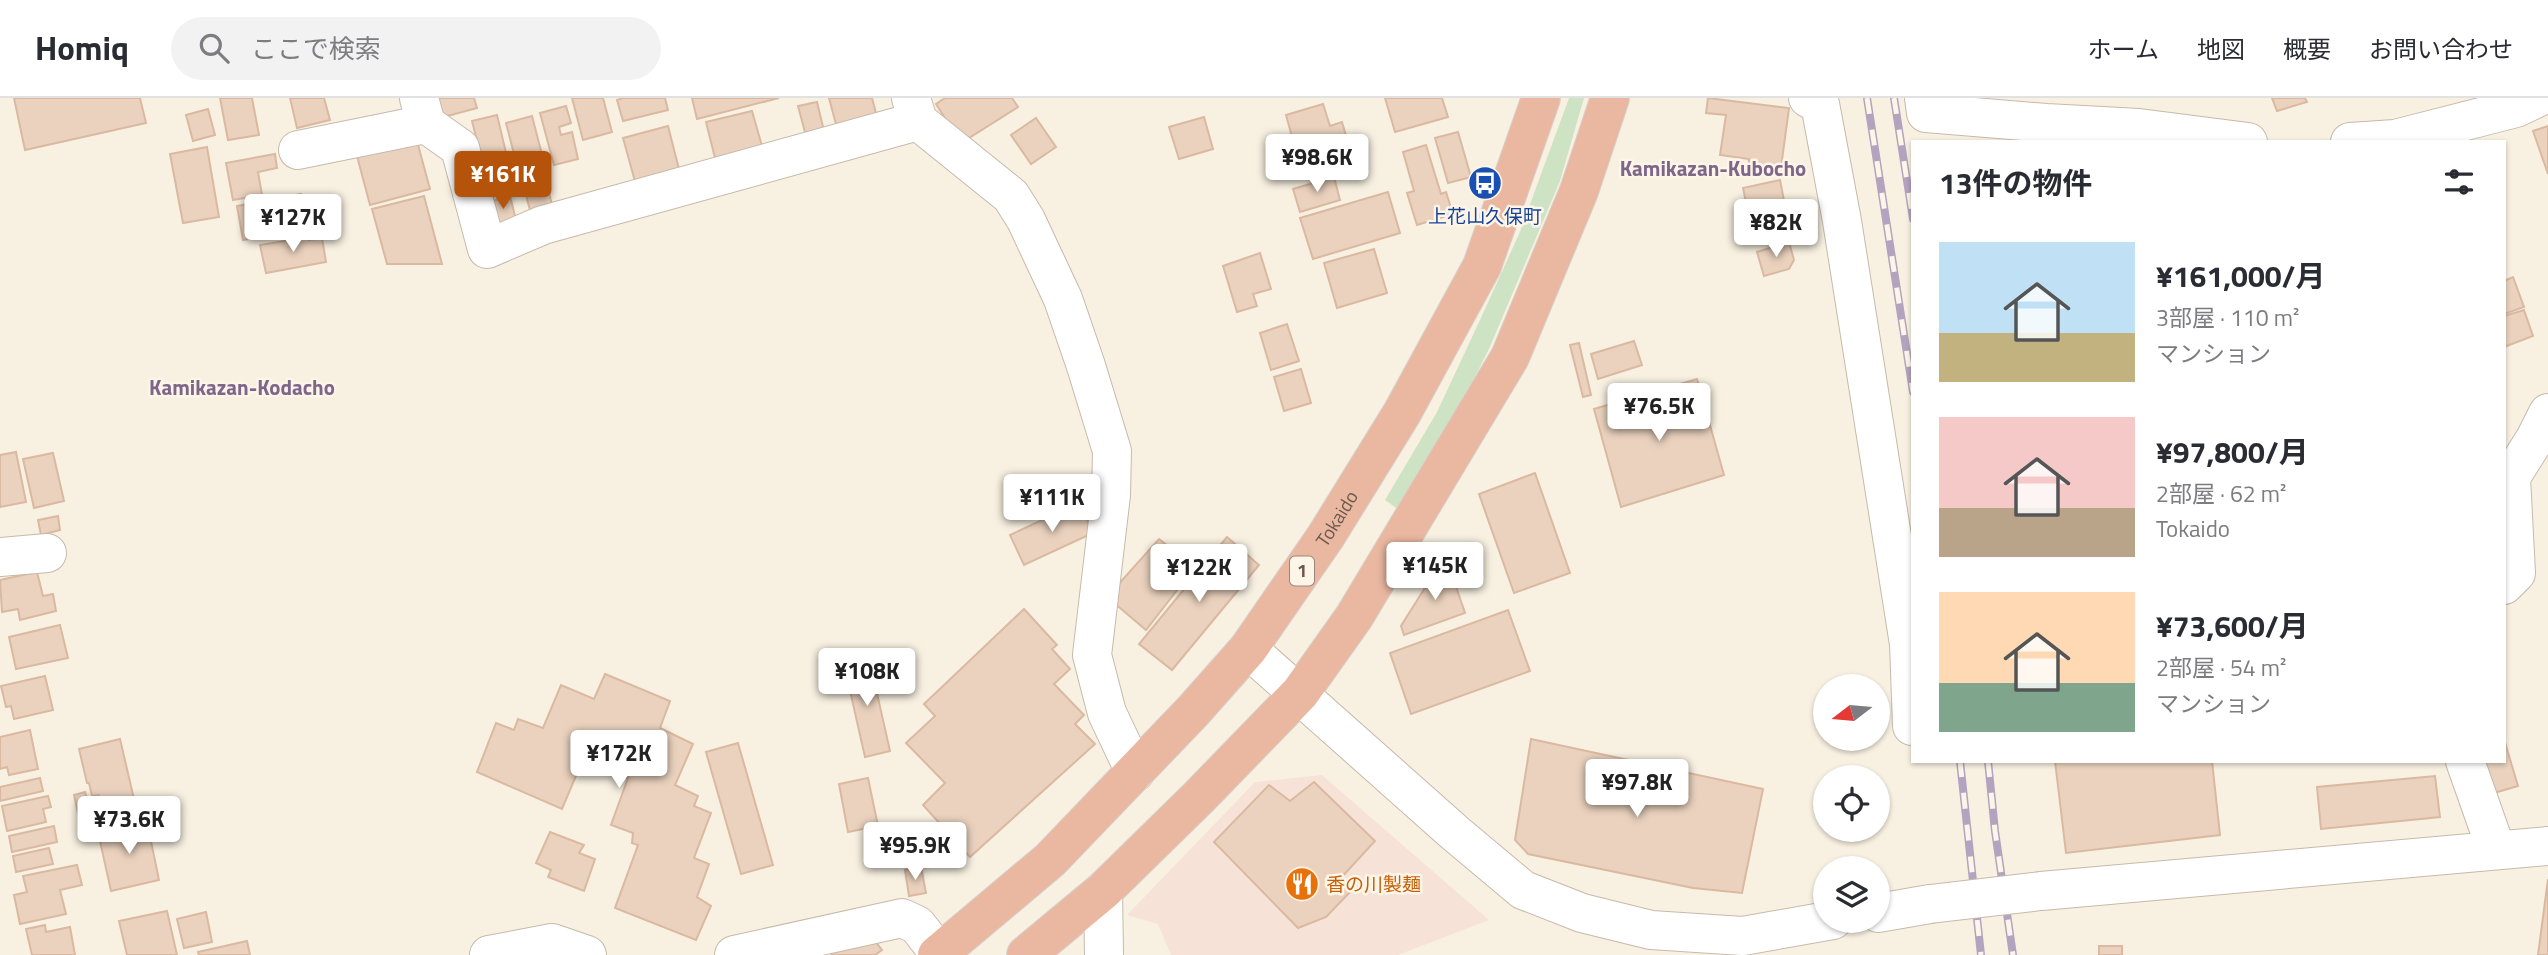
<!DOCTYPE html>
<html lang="ja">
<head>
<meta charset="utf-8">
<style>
	body { margin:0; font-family:"Titillium Web","Noto Sans JP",sans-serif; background:#f2f2f3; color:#2b2b33; height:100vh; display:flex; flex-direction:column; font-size:26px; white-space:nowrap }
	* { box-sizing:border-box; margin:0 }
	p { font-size:23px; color:#7c7c81 }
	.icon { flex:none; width:38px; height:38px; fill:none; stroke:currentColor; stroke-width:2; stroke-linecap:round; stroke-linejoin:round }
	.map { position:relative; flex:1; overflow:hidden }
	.drawer { position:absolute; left:1911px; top:42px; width:595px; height:623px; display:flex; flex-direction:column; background:#fff; border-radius:0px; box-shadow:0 2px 5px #0004 }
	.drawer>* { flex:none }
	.needle { width:46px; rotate:254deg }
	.controls { position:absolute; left:1813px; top:576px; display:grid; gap:14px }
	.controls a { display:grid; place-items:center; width:77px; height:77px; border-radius:50%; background:#fff; box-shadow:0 2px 5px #0004; font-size:35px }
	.price { position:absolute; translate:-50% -60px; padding:0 16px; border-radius:7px; background:#fff; color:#222; font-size:23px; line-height:46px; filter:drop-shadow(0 2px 4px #0008) }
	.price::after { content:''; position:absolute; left:50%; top:42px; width:21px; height:16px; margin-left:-10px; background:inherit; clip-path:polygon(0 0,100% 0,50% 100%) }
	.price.selected { background:#b45309; color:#fff }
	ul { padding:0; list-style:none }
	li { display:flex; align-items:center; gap:21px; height:175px; padding:0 28px }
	li span { display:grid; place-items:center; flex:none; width:196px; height:140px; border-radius:0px; color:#555 }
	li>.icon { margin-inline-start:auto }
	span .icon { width:84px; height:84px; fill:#fffc; stroke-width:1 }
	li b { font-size:30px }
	h2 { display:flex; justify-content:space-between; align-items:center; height:84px; padding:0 28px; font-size:30px }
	header { display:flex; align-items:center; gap:42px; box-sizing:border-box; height:98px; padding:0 35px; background:#fff; border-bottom:2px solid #e1e1e2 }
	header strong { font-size:33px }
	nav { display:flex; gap:38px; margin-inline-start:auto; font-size:24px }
	.search { width:490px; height:63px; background:#f2f2f3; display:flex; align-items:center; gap:18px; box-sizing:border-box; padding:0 24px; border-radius:38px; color:#7c7c81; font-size:26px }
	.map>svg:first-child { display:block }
	.commercial { fill:#f7e2d7 }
	.green { fill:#cee3c3 }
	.building { fill:#ead2be; stroke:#dab9a0; stroke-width:2 }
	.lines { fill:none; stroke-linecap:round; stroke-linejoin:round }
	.minor-casing { stroke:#c7b9ab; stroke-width:40 }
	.highway-casing { stroke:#d6d1cd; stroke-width:40 }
	.minor { stroke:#fff; stroke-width:38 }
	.highway { stroke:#eab8a1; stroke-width:38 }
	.rail-casing { stroke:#b4a3bf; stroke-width:8 }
	.rail { stroke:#fcf5e8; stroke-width:5; stroke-dasharray:16; stroke-linecap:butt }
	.minor-bridge-casing { stroke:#c7b9ab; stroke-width:40; stroke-linecap:butt }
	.minor-bridge { stroke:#fff; stroke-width:38 }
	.labels { text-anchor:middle; stroke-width:5; stroke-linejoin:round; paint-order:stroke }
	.shield { fill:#fcf5e8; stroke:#97887b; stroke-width:2 }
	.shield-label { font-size:18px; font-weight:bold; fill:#6c594c }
	.transit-label { font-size:19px; fill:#164399; stroke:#fcf5e8 }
	.street-label { font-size:19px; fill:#6c594c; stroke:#fcf5e8 }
	.food-label { font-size:19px; fill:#c56008; stroke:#fcf5e8; text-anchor:start }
	.neighbourhood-label { font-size:21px; font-weight:bold; fill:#7e6589; stroke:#fcf5e8 }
</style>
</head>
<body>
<header>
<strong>Homiq</strong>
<div class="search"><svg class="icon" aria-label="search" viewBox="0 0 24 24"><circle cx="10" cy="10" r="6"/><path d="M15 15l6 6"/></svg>ここで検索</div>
<nav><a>ホーム</a><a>地図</a><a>概要</a><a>お問い合わせ</a></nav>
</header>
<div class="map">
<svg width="2548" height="857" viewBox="0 0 2548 857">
	<rect width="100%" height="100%" fill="#f8f1e2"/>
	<path class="commercial" d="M1322 677 1489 822 1398 857H1171L1158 826 1127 817 1255 684Z"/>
	<path class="green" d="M1569 0H1584L1560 83 1489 251 1452 324 1399 412 1385 402 1437 314 1480 222 1519 136Z"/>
	<g class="building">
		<path d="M14 0H140L146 25 25 52Z"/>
		<path d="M220 0H252L259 37 228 42Z"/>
		<path d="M290 0H324L330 22 297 30Z"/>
		<path d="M435 0H474L477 10 440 20Z"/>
		<path d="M572 0H603L612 34 583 42Z"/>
		<path d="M623 0H665L668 12 623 23 617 2Z"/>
		<path d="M692 0H779L697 21Z"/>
		<path d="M829 0H872L877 19 837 30Z"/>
		<path d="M945 0H1012L1018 9 961 45 936 6Z"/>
		<path d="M1385 0H1442L1448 19 1395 34Z"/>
		<path d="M1708 0 1789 10 1780 77 1748 73 1749 61 1720 57 1726 17 1706 15Z"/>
		<path d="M2272 0H2305L2307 4 2277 13Z"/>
		<path d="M817 4 824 33 806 38 798 8Z"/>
		<path d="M1323 6 1330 28 1342 24 1352 58 1297 73 1288 40 1292 39 1286 17Z"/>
		<path d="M566 8 571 25 559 29 561 37 572 34 578 61 554 67 540 15Z"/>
		<path d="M208 11 215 37 193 43 186 17Z"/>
		<path d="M752 13 762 48 715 60 706 24Z"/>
		<path d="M497 17 513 84 489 90 472 23Z"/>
		<path d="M532 18 547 76 521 83 506 25Z"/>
		<path d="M1204 19 1213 51 1179 61 1169 29Z"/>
		<path d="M1036 20 1056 49 1031 66 1011 37Z"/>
		<path d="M668 28 680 75 636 87 623 40Z"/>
		<path d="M2548 28V76L2533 33Z"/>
		<path d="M1458 34 1471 79 1448 85 1435 40Z"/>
		<path d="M417 43 430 91 370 107 357 58Z"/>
		<path d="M1426 47 1441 96 1446 94 1453 116 1417 127 1407 95 1414 93 1403 54Z"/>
		<path d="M207 49 219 119 183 125 170 56Z"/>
		<path d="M275 56 277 70 258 74 262 97 233 102 226 65Z"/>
		<path d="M1334 79 1340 102 1300 114 1293 91Z"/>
		<path d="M1780 82 1787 118 1779 119 1782 136 1754 142 1743 90Z"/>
		<path d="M548 91 553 111 531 116 526 97Z"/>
		<path d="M1388 94 1400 135 1313 161 1300 120Z"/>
		<path d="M301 96 307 131 243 142 237 108Z"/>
		<path d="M424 98 442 166H387L372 111Z"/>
		<path d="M510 98 516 122 496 127 490 104Z"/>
		<path d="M309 139V142L322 140 326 164 266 175 260 147Z"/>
		<path d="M1789 144 1794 162 1789 171 1764 178 1757 154Z"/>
		<path d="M1374 151 1387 195 1337 210 1324 165Z"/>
		<path d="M1260 155 1271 191 1253 196 1257 208 1237 214 1223 168Z"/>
		<path d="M2513 179 2524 209 2504 216V183Z"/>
		<path d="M2524 212 2533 238 2504 249V218Z"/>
		<path d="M1287 226 1299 263 1271 272 1260 235Z"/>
		<path d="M1634 243 1642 267 1598 281 1591 256Z"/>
		<path d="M1579 245 1591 297 1583 299 1570 247Z"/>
		<path d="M1301 271 1311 305 1284 313 1274 279Z"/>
		<path d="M1697 281 1724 377 1621 409 1594 311Z"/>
		<path d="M16 354 26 404 0 409V357Z"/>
		<path d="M53 355 64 403 34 410 23 361Z"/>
		<path d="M1535 375 1570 475 1514 495 1479 396Z"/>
		<path d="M1079 405 1093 435 1024 467 1010 437Z"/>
		<path d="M58 418 60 432 41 437 38 422Z"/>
		<path d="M1227 439 1259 467 1172 572 1139 546Z"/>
		<path d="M1159 441 1195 469 1146 532 1107 499Z"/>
		<path d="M1448 465 1465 515 1404 537 1401 528 1438 469Z"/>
		<path d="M37 474 43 498 53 496 56 513 20 522 18 511 2 514 0 482Z"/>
		<path d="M1024 511 1057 547 1052 551 1070 571 1054 586 1084 617 1075 626 1095 646 970 759 923 707 945 685 906 645 935 618 924 606Z"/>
		<path d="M1508 512 1530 573 1411 616 1390 555Z"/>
		<path d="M60 527 68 560 16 571 9 539Z"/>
		<path d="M869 560 890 653 865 659 844 566Z"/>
		<path d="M605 576 670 603 660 630 693 646 675 687 698 698 694 708 711 715 694 760 709 766 697 799 711 808 696 842 615 810 638 747 632 745 633 735 611 727 628 680 581 666 562 711 477 674 496 625 514 632 518 621 543 630 561 587 594 601Z"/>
		<path d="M45 578 53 612 14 621 11 608 6 609 1 588Z"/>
		<path d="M30 632 38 671 9 677 7 669 0 671V639Z"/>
		<path d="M120 641 134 701 102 708 99 697 92 698 89 685H87L79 651Z"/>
		<path d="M1531 641 1763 691 1742 795 1693 790 1528 756 1515 742Z"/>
		<path d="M2504 641 2518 688 2494 695 2485 663H2504Z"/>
		<path d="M738 645 773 767 741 776 706 654Z"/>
		<path d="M2055 663H2212L2220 737 2066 755Z"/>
		<path d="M2435 678 2440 719 2321 731 2317 689Z"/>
		<path d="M40 680 43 693 0 703V689Z"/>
		<path d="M868 680 878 728 848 734 839 686Z"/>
		<path d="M1314 684 1375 743 1340 781 1352 792 1326 819 1298 830 1214 744 1269 687 1290 703Z"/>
		<path d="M85 694 92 718 102 716 103 718 80 724 74 697Z"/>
		<path d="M48 698 51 709 43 711 46 724 7 733 2 708Z"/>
		<path d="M147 724 159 782 111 793 98 734Z"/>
		<path d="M54 728 57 744 12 754 9 738Z"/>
		<path d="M550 734 584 747 579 755 595 761 584 793 548 779 551 772 536 765Z"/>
		<path d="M49 750 53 766 16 774 13 758Z"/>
		<path d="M77 767 82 787 60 792 66 816 20 826 14 797 27 794 23 778Z"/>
		<path d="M921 769 926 795 909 798 905 772Z"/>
		<path d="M2548 781V857H2538Z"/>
		<path d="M167 813 177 857H127L119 823Z"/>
		<path d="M206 814 212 844 184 850 177 821Z"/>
		<path d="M45 827 46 834 70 829 75 857H32L26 831Z"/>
		<path d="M869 835 882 852 875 857H832L825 848Z"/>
		<path d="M247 843 250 857H199L198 854Z"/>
		<rect x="2099" y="848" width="23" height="9"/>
	</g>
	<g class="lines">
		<g class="minor-casing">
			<g id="minor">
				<path d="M419 0 426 26 460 50 487 151 543 127 918 23"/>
				<path d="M911 0 918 23 1011 98 1026 122 1063 201 1086 268 1112 353 1111 397 1092 557 1107 615 1135 674"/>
				<path d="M1808 0 1820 6 1842 123 1909 546 1912 628"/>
				<path d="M1924 0 1926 15 2046 25 2139 30 2248 44"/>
				<path d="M2350 44 2395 41 2516 10 2537 0"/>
				<path d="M298 52 426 26"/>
				<path d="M0 459 47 455"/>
				<path d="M2504 487 2516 475 2511 379 2535 341 2548 315"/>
				<path d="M1248 551 1455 735 1523 792 1582 815 1651 832 1743 838 1833 822"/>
				<path d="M2465 663 2496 751"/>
				<path d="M1103 793 1104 857"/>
				<path d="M2041 793 2548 748"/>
				<path d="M1878 815 1930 806"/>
				<path d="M489 857 552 845 587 857"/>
				<path d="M734 857 902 820 917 827 939 855"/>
			</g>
		</g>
		<g class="highway-casing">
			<g id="highway">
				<path id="s1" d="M937 857 1050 762 1193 613 1248 551 1326 438 1402 315 1482 168 1541 0"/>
				<path d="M1026 857 1103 793 1199 699 1300 595 1354 519 1510 259 1579 93 1610 0"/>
			</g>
		</g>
		<use href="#minor" class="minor"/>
		<use href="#highway" class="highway"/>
		<g class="rail-casing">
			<g id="rail">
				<path d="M1867 0 1913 294"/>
				<path d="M1894 0 1913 121"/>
				<path d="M1960 663 1981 857"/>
				<path d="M1988 663 1995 733 2013 857"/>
			</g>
		</g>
		<use href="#rail" class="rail"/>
		<g class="minor-bridge-casing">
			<path id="minor-bridge" d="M1930 806 2041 793"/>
		</g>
		<use href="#minor-bridge" class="minor-bridge"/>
	</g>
	<defs>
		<g id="bus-disc" transform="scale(1.75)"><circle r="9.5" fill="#1a4fb4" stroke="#fcf5e8"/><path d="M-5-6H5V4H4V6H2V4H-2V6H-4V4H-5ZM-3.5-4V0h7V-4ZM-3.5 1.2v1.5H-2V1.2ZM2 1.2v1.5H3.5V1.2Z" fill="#fff"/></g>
		<g id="restaurant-disc" transform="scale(1.75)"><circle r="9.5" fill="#e8710a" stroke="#fcf5e8"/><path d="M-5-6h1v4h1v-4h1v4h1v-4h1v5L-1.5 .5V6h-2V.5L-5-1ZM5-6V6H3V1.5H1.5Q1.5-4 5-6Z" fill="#fff"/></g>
	</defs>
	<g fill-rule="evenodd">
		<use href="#bus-disc" x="1485" y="85"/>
		<use href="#restaurant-disc" x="1302" y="786"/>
	</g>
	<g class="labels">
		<rect class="shield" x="1290" y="458.5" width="24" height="29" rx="5"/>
		<g class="shield-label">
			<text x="1302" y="479">1</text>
		</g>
		<g class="transit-label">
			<text x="1485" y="125">上花山久保町</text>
		</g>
		<g class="street-label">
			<text dy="7" stroke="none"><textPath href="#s1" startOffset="595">Tokaido</textPath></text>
		</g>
		<g class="food-label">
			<text x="1326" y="793">香の川製麺</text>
		</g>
		<g class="neighbourhood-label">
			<text x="1713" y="78">Kamikazan-Kubocho</text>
			<text x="242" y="297">Kamikazan-Kodacho</text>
		</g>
	</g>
</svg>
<div class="controls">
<a><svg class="needle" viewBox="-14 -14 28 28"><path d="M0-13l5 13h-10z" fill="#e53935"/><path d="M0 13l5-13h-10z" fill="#7c7c81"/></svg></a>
<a><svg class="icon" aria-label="locate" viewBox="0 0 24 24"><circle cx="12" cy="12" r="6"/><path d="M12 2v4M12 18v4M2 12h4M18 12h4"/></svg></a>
<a><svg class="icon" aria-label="layers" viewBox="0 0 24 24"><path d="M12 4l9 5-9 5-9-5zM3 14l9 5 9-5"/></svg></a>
</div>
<b class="price" style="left:1317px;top:96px">¥98.6K</b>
<b class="price selected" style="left:503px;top:113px">¥161K</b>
<b class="price" style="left:293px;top:156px">¥127K</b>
<b class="price" style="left:1776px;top:161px">¥82K</b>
<b class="price" style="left:1659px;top:345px">¥76.5K</b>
<b class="price" style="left:1052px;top:436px">¥111K</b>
<b class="price" style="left:1435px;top:504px">¥145K</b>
<b class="price" style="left:1199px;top:506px">¥122K</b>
<b class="price" style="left:867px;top:610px">¥108K</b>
<b class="price" style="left:619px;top:692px">¥172K</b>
<b class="price" style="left:1637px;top:721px">¥97.8K</b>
<b class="price" style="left:129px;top:758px">¥73.6K</b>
<b class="price" style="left:915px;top:784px">¥95.9K</b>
<section class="drawer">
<h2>13件の物件<svg class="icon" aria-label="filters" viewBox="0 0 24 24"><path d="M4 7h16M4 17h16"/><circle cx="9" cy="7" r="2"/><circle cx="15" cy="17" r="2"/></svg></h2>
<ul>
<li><span style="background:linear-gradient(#bfe0f5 65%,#c2b280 0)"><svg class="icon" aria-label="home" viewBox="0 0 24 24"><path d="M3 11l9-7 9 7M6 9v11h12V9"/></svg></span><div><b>¥161,000/月</b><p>3部屋 · 110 m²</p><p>マンション</p></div></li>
<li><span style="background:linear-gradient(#f6c9c9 65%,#b9a48a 0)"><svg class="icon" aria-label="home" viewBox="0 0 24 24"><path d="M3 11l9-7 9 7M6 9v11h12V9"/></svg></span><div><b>¥97,800/月</b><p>2部屋 · 62 m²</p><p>Tokaido</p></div></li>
<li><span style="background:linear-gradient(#ffd9b3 65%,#7fa58c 0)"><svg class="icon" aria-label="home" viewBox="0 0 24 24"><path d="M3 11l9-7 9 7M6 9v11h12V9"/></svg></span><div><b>¥73,600/月</b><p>2部屋 · 54 m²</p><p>マンション</p></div></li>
</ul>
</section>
</div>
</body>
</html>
